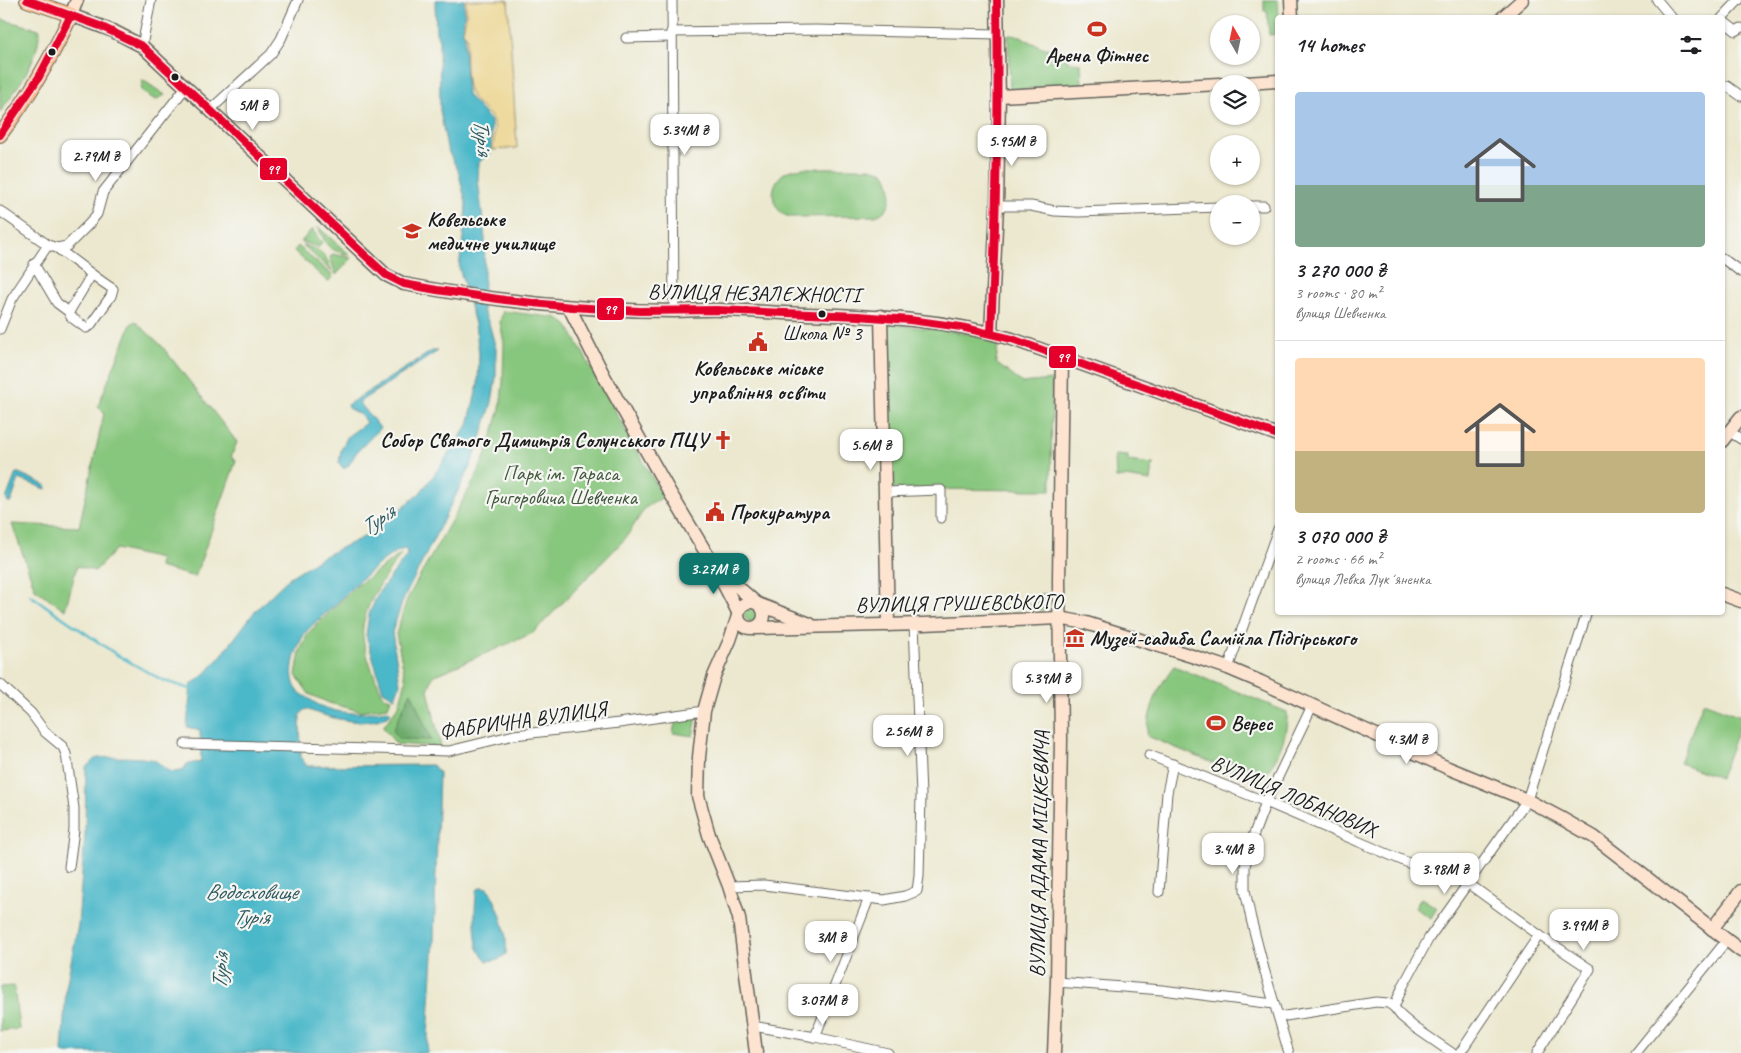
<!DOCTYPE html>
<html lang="en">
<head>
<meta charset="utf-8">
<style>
	body { margin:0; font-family:Caveat,sans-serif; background:#f2f2f2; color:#202124; height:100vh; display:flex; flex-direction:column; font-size:19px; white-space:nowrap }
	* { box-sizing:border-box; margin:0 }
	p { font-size:16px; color:#757577 }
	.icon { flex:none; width:28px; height:28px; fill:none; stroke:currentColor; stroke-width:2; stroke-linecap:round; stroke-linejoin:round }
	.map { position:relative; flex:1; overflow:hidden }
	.drawer { position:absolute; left:1275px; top:15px; width:450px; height:600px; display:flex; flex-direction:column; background:#fff; border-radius:5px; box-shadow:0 1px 4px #0004 }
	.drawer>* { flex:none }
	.needle { width:32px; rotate:351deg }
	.tools { position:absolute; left:1210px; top:15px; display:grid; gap:10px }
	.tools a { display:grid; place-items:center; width:50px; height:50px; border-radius:50%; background:#fff; box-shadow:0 1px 4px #0004; font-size:25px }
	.price { position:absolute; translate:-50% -42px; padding:0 11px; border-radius:10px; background:#fff; color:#222; font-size:16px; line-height:32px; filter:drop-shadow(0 1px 2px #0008) }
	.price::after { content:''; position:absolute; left:50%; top:30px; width:15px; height:11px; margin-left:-8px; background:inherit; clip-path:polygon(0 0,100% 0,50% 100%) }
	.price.current { background:#0f766e; color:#fff }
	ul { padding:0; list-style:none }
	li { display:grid; align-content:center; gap:10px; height:265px; padding:0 20px }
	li+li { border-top:1px solid #e0e0e0 }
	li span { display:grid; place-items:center; height:155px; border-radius:5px; color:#555 }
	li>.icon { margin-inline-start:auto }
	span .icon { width:90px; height:90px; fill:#fffc; stroke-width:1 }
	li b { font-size:21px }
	h2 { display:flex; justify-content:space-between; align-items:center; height:60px; padding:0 20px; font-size:21px }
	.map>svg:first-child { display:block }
	.green { fill:#87c67d; stroke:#52714c }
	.forest { fill:#6dab6c; stroke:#446444 }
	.sand { fill:#eeda9e; stroke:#857b5d }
	.water { fill:#4cb8c9; stroke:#346a72 }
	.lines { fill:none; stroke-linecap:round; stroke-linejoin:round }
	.stream { stroke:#4cb8c9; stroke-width:2.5 }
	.street-casing { stroke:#65635b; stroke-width:11 }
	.secondary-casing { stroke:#65635b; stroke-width:15 }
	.primary-casing { stroke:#65635b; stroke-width:16 }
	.street { stroke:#fff; stroke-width:9 }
	.secondary { stroke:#fde4d1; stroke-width:12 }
	.primary { stroke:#fbbb8c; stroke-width:14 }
	.bus-1-casing { stroke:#f6f6f2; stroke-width:11 }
	.bus-1 { stroke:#e4002b; stroke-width:8 }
	.bus-dot { fill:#1c1c1c; stroke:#f6f6f2; stroke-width:2 }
	.labels { text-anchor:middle; stroke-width:4.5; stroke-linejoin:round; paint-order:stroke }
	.bus-label { font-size:20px; fill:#1c1c1c; stroke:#f6f6f2 }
	.poi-label { font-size:21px; font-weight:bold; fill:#1c1c1c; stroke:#f6f6f2; text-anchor:start }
	.street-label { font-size:21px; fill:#1c1c1c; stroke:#f6f6f2 }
	.park-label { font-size:21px; fill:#41583e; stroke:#f6f6f2 }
	.water-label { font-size:22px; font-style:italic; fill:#2f5a61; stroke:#f6f6f2 }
	.line-badge { stroke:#f6f6f2; stroke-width:2 }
	.badge-label { font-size:14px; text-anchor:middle; font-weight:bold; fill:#fff }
</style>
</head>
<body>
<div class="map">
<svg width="1741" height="1053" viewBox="0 0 1741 1053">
	<rect width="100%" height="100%" fill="#f6f6f2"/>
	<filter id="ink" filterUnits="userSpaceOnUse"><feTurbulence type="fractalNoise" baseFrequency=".02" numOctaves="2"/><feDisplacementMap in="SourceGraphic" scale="10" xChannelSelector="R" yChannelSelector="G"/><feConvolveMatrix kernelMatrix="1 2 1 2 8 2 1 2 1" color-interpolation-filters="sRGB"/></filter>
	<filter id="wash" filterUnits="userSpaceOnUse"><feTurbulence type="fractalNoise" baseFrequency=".0096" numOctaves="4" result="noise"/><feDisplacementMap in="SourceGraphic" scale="20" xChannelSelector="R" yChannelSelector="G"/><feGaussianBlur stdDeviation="1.12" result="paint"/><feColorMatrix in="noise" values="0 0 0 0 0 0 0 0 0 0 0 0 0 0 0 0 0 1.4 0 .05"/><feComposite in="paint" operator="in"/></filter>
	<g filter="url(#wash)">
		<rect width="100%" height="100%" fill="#ece8cf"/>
		<g class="green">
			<path d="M1264 0H1278L1279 17 1278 18 1277 34 1269 35 1267 11H1264Z"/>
			<path d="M0 19 39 29C41 57 16 90 0 112Z"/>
			<path d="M1008 35 1021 36 1030 42 1045 48 1066 51 1067 62 1081 63 1082 86 1010 90Z"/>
			<path d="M143 80 165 95 155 100 141 90Z"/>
			<path d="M803 168H870L884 172C894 185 895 211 875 216L789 217C769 210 768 182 786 172 791 169 797 169 803 168Z"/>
			<path d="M318 227 350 255C328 250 327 247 318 227Z"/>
			<path d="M312 229 322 243 319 247 301 242Z"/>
			<path d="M303 245C321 250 326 253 332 272Z"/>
			<path d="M298 246 333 276 328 282 294 251Z"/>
			<path d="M333 254 352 258 336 275 330 257Z"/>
			<path d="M503 311 558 318 568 326 663 497 645 508 625 539 533 633 433 676 428 690 441 747 396 744 383 727 399 705 406 681 396 634 407 599 476 477 488 449 500 409 503 382 504 343 500 322Z"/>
			<path d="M135 321 161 345 237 442 231 457 236 461 195 577 159 567 160 559 116 549 95 571 77 566 65 610 35 589 12 524 79 527 104 413 98 406 131 324Z"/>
			<path d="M885 323 972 334 998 345 996 363 1022 383 1052 380 1051 490 890 489Z"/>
			<path d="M1115 455 1128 456V461L1153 464 1151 481 1125 477 1116 478Z"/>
			<path d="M401 554C386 576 359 609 363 638 366 657 375 679 384 697L391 699 388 707 360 711 329 703 309 694 296 675 300 651 308 633 355 587Z"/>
			<path d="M1040 594H1045V609L1029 611V607Z"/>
			<circle cx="752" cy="614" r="8"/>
			<path d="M1174 666 1287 712C1288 738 1276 764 1259 782L1147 736C1148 710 1158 686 1174 666Z"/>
			<path d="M1703 702 1741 716V721L1720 778 1680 763Z"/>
			<path d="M697 717 693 736 673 733 676 719Z"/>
			<path d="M1421 898 1437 908 1431 918 1415 908Z"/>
			<path d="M14 986 19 1029 0 1031V987Z"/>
		</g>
		<path class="forest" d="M411 692 431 740 399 739 393 730Z"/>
		<path class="sand" d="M466 0H508L517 148 493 150C493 141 497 127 492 119 487 110 476 105 471 95 465 85 465 49 467 37L463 31 466 17Z"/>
		<g class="water">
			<path d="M435 0H464V17L462 30 465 36 464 45 467 95 491 121V153L479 162 478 179 485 239 483 311 489 323 496 349V378L492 402 481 438 469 469 403 600 392 632 400 684 395 698 383 691 366 635 369 614 379 592 407 555 406 549C392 548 349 590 338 602 329 611 312 624 305 633 296 648 286 675 298 691 301 694 307 697 311 700 332 716 362 714 388 710L391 713C371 730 328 718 306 709L300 715 301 758 307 766 433 765 439 773 434 939 427 1053H62L66 988 78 925 85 835 86 767C89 765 92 761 95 759 101 756 148 757 154 760 167 767 163 774 182 771L187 764 201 762 200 730 187 727 191 685 206 673 225 651 255 611 290 577 322 557 370 534 419 494 434 475 468 425 478 384 479 353 475 324 459 267 465 223 466 203 458 170 452 159 447 148 440 110 439 39 436 33Z"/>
			<path d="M432 351H438L359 402 380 428 356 453 349 465 344 469 339 463 341 450 348 436 366 423 362 416 348 408 347 405Z"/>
			<path d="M16 473H19L43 484 46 485V489L19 479 11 502H8L6 499Z"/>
			<path d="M481 887 488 888C499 907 508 931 506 954L498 960 487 961C485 958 481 954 479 951 474 940 474 903 477 890Z"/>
		</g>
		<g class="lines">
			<path class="stream" d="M30 595 117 655 162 680 190 689"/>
		</g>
	</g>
	<g filter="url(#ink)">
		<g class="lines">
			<g class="street-casing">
				<g id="street">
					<path d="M672 0 674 311"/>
					<path d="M1657 0 1672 18"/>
					<path d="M1722 18 1739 0"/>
					<path d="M1722 20 1736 31 1741 28"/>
					<path d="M671 32 815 30 998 34"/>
					<path d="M626 38 671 37"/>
					<path d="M142 46 151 0"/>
					<path d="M1722 90 1727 86 1741 96"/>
					<path d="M210 110 271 54 281 39 298 0"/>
					<path d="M997 206H1031L1055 211 1078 212 1219 207"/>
					<path d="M1251 206H1264"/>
					<path d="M0 211 48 245 57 248 67 246 89 224 97 214 103 192 186 87"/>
					<path d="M57 248 89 272C97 278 105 284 113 289L111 296 90 326 86 328 71 317 69 312 92 274"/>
					<path d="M1722 258 1741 272"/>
					<path d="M34 264 57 303 69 312"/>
					<path d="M0 329 12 299 48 245"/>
					<path d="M1730 432 1741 439"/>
					<path d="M886 492 941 490V518"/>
					<path d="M1228 668 1278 529"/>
					<path d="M0 684 31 713 45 732 63 747 66 754 74 808V830L69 867"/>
					<path d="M185 744 449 751 514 735 619 723 704 711"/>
					<path d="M1149 755 1266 802 1425 870"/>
					<path d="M1469 884 1539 935 1590 969 1537 1053"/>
					<path d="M729 886 764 885 884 900 905 896 917 891 919 876 921 795 914 624"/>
					<path d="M1159 892 1167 793 1173 764"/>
					<path d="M1057 982 1162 990 1274 1004"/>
					<path d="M1394 1007 1403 986 1429 938 1527 800 1587 612"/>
					<path d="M1279 1017 1376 1002 1388 1003 1394 1007 1401 1016 1414 1027 1452 1053"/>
					<path d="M753 1026 815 1037 888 1053"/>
					<path d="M815 1037 869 898"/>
					<path d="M1289 1053 1264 969 1251 919 1245 890V867L1249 847 1266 802 1312 706"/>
					<path d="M1460 1053 1539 935"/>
					<path d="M1636 1053 1727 940"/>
				</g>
			</g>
			<g class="secondary-casing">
				<g id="secondary">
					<path d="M77 0 71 15 113 31 142 46 372 262 386 275 404 284C493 301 583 311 674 311 690 311 707 309 723 310 751 311 779 313 806 314 876 316 945 319 1012 339L1278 435"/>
					<path d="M1291 0 1292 18"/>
					<path d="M1502 18 1522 0"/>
					<path d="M1229 84 1278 81"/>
					<path d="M999 96 1219 84"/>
					<path d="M569 307 604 376 669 491 714 566 755 602"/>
					<path d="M881 316 888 625"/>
					<path d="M991 333 997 206 999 96 997 0"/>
					<path d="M1722 441 1741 417"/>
					<path d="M718 573 738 612"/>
					<path d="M1722 594 1741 601"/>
					<circle cx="751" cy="615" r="13"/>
					<path d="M758 604 810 624"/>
					<path d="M738 616 730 640 714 676 704 711 699 757 698 796 709 835 729 886 739 918 756 1053"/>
					<path d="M754 628 924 624 1059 618 1086 623 1198 658 1228 668 1261 682 1448 768 1527 800 1559 817 1594 837 1741 951"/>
					<path d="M1712 929 1741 891"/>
					<path d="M1054 1053 1057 982 1061 739 1059 581 1062 356"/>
				</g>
			</g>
			<g class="primary-casing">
				<path id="primary" d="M0 135C28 98 52 57 71 15L27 0"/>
			</g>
			<use href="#street" class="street"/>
			<use href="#secondary" class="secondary"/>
			<use href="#primary" class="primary"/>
			<g class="bus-1-casing">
				<g id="bus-1">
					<path d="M27 0 100 26 142 46 386 275 404 284 437 290 505 300 572 307 640 311 717 310 858 316 910 320 961 327 1012 339 1278 435"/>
					<path d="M0 135 39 77 71 15"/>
					<path d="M991 333C996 221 999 112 997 0"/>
				</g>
			</g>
			<use href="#bus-1" class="bus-1"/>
		</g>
	</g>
	<defs>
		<g id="stadium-bare" transform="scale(1.5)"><path d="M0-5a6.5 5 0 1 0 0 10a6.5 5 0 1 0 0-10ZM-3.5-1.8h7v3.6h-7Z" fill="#c8321e" stroke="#f6f6f2" stroke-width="2.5" paint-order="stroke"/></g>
		<g id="university-bare" transform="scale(1.5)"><path d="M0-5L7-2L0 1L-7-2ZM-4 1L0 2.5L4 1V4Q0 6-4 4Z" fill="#c8321e" stroke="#f6f6f2" stroke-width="2.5" paint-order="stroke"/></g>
		<g id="civic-bare" transform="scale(1.5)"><path d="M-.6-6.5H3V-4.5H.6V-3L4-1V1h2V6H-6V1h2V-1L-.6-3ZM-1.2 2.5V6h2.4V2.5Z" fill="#c8321e" stroke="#f6f6f2" stroke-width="2.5" paint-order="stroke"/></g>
		<g id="church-bare" transform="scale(1.5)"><path d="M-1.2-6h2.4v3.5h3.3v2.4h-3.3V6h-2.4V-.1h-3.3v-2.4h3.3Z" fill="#c8321e" stroke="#f6f6f2" stroke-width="2.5" paint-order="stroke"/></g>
		<g id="museum-bare" transform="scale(1.5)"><path d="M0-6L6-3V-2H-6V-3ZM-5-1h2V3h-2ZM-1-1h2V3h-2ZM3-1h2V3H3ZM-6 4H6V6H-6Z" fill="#c8321e" stroke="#f6f6f2" stroke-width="2.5" paint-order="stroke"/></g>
	</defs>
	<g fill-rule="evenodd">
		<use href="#stadium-bare" x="1097" y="29"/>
		<use href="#university-bare" x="412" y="231"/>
		<use href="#civic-bare" x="758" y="342"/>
		<use href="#church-bare" x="723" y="440"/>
		<use href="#civic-bare" x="715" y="512"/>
		<use href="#museum-bare" x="1075" y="638"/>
		<use href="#stadium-bare" x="1216" y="723"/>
	</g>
	<g class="bus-dot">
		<circle cx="52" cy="52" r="4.5"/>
		<circle cx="175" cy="77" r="4.5"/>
		<circle cx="822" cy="314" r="4.5"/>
	</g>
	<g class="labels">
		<g class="bus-label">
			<text x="822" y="340">Школа № 3</text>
		</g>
		<g class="poi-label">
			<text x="1097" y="62" text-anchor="middle">Арена Фітнес</text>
			<text x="427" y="226">Ковельське<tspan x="427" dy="24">медичне училище</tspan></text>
			<text x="758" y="375" text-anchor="middle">Ковельське міське<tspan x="758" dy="24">управління освіти</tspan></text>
			<text x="708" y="447" text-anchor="end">Собор Святого Димитрія Солунського ПЦУ</text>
			<text x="730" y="519">Прокуратура</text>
			<text x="1090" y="645">Музей-садиба Самійла Підгірського</text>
			<text x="1231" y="730">Верес</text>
		</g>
		<g class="street-label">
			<text transform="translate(754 293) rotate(1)" y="7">ВУЛИЦЯ НЕЗАЛЕЖНОСТІ</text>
			<text transform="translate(959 603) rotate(-1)" y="7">ВУЛИЦЯ ГРУШЕВСЬКОГО</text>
			<text transform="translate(523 720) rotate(-8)" y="7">ФАБРИЧНА ВУЛИЦЯ</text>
			<text transform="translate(1294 796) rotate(23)" y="7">ВУЛИЦЯ ЛОБАНОВИХ</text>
			<text transform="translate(1039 854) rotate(-89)" y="7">ВУЛИЦЯ АДАМА МІЦКЕВИЧА</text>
		</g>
		<g class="park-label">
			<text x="561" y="480">Парк ім. Тараса<tspan x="561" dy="24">Григоровича Шевченка</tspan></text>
		</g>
		<g class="water-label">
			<text transform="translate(484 137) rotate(83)" y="8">Турія</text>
			<text transform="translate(377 519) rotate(-34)" y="8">Турія</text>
			<text x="251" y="899">Водосховище<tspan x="251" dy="25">Турія</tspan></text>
			<text transform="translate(219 971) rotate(-87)" y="8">Турія</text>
		</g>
	</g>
	<g class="line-badge">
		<rect x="259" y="157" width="29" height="24" rx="5" fill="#e4002b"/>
		<rect x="596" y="297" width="29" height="24" rx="5" fill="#e4002b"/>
		<rect x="1048" y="345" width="29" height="24" rx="5" fill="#e4002b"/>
	</g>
	<g class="badge-label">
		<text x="273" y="174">99</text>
		<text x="610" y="314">99</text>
		<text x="1063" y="362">99</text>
	</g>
</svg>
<div class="tools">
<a><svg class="needle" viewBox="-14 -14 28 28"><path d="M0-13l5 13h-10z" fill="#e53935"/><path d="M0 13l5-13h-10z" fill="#757577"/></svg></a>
<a><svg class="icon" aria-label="layers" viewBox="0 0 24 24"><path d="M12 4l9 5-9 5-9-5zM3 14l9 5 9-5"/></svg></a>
<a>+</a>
<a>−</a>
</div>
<b class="price" style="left:253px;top:131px">5M ₴</b>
<b class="price" style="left:685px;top:156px">5.34M ₴</b>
<b class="price" style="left:1012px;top:167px">5.95M ₴</b>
<b class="price" style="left:96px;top:182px">2.79M ₴</b>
<b class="price" style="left:871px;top:471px">5.6M ₴</b>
<b class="price current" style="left:714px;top:595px">3.27M ₴</b>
<b class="price" style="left:1047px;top:704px">5.39M ₴</b>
<b class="price" style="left:908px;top:757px">2.56M ₴</b>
<b class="price" style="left:1407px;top:765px">4.3M ₴</b>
<b class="price" style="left:1233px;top:875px">3.4M ₴</b>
<b class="price" style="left:1445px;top:895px">3.98M ₴</b>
<b class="price" style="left:1584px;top:951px">3.99M ₴</b>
<b class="price" style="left:831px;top:963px">3M ₴</b>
<b class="price" style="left:823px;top:1026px">3.07M ₴</b>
<section class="drawer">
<h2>14 homes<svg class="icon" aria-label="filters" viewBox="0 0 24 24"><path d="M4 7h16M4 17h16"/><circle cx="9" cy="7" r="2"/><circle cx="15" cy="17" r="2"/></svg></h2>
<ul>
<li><span style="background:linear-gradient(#a9c7e8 60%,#7fa58c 0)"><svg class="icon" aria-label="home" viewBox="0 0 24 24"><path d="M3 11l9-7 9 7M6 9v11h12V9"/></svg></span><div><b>3 270 000 ₴</b><p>3 rooms · 80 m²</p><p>вулиця Шевченка</p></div></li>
<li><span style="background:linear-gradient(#ffd9b3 60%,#c2b280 0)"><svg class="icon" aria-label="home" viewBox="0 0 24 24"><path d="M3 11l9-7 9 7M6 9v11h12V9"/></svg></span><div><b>3 070 000 ₴</b><p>2 rooms · 66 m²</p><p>вулиця Левка Лукʼяненка</p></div></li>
</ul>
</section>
</div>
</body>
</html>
